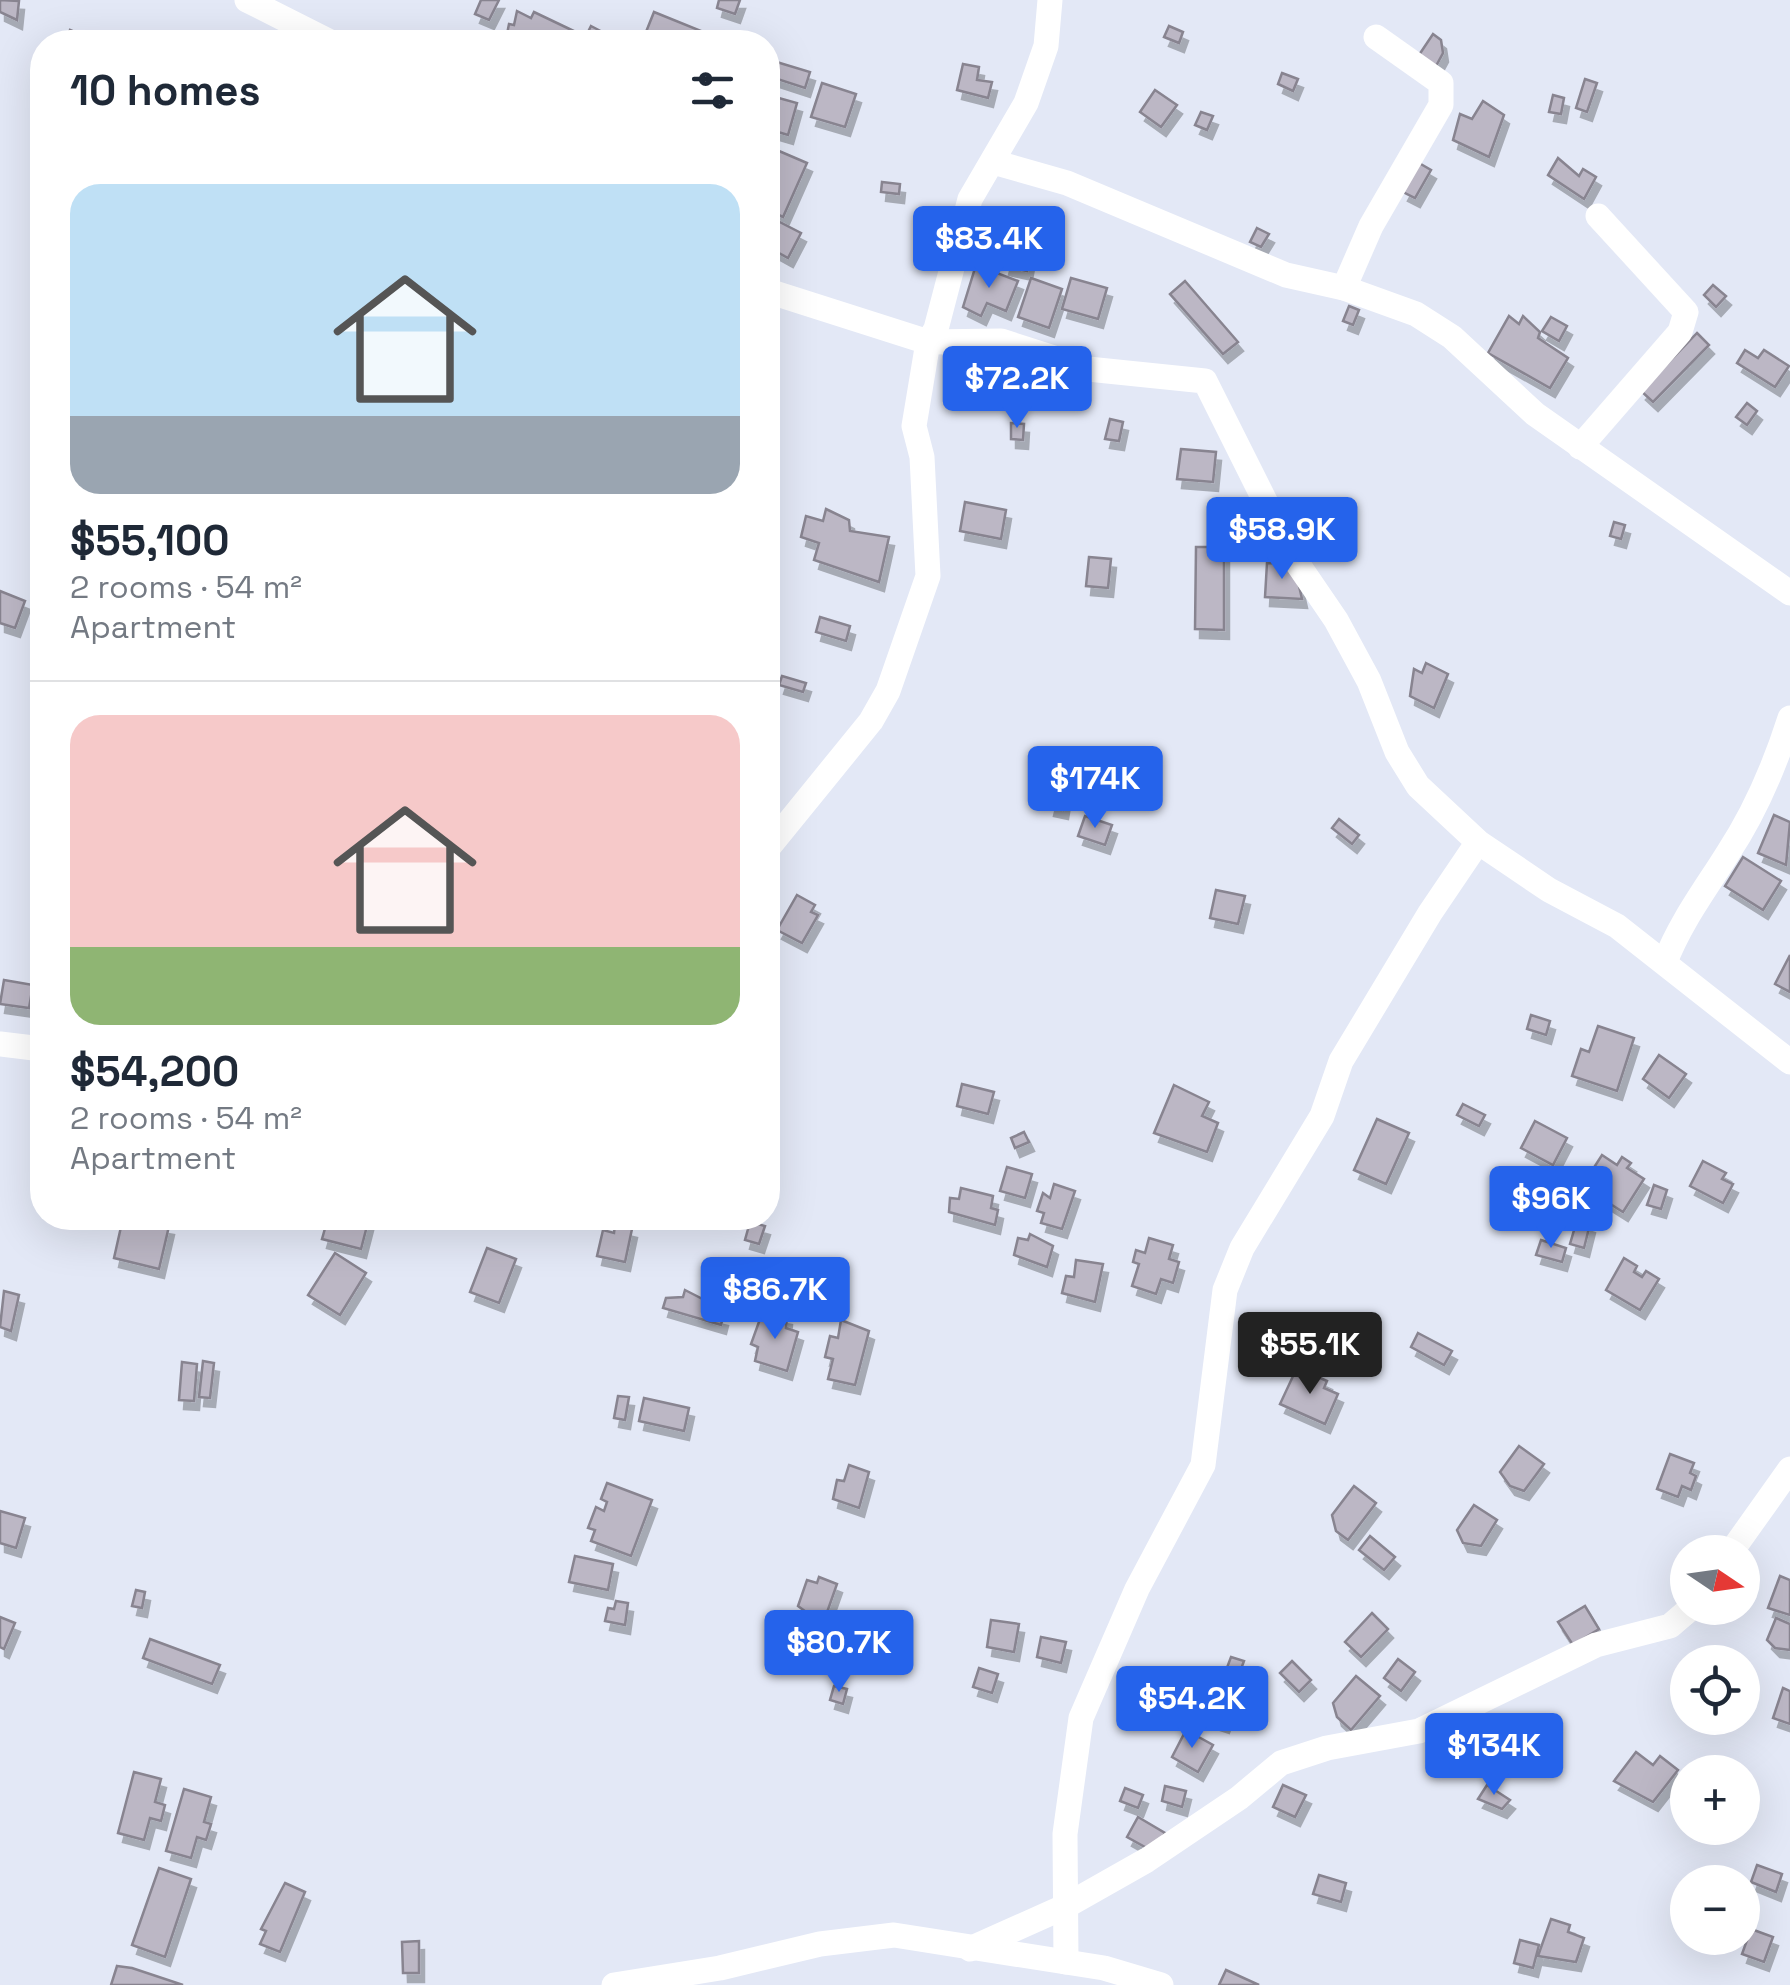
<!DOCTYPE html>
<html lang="en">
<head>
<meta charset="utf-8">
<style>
	body { margin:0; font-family:"Space Grotesk",sans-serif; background:#f6f6f7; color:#1f2937; height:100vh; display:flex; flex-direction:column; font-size:38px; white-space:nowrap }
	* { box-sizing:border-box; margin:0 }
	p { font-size:32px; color:#747a83 }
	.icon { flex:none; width:55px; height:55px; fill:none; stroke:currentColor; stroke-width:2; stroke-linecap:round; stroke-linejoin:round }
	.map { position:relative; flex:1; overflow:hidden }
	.panel { position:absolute; left:30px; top:30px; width:750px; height:1200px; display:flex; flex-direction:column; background:#fff; border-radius:40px; box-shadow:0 10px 40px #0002 }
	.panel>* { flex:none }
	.needle { width:65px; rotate:103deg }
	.buttons { position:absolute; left:1670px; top:1535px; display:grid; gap:20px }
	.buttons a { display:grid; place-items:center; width:90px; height:90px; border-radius:50%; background:#fff; box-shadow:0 10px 40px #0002; font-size:50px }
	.price { position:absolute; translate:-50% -85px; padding:0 22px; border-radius:10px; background:#2563eb; color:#fff; font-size:32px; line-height:65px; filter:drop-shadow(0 2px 5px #0008) }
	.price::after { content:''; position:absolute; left:50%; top:60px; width:30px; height:22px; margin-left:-15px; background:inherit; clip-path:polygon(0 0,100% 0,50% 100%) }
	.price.current { background:#222; color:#fff }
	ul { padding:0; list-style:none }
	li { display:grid; align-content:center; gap:20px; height:530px; padding:0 40px }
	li+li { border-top:2px solid #e0e1e3 }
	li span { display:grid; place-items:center; height:310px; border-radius:30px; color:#555 }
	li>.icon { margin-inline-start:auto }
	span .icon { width:180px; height:180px; fill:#fffc; stroke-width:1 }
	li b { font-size:42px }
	h2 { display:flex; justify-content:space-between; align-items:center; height:120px; padding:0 40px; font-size:42px }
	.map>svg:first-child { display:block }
	.building { fill:#bcb7c5; stroke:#888490; stroke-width:2.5; filter:url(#shadow) }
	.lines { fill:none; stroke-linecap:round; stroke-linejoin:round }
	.minor { stroke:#fff; stroke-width:25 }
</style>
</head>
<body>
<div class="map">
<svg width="1790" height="1985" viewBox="0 0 1790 1985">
	<defs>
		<filter id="shadow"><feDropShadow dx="5" dy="9" stdDeviation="0" flood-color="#0004"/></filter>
	</defs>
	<rect width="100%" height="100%" fill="#e3e8f6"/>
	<g class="building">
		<path d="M0 0 19 1 17 20 0 12Z"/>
		<path d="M481 0H499L489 20 475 14Z"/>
		<path d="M719 0H740L735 14 717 8Z"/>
		<path d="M517 11 531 18 534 12 580 34 577 42H512L506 39 509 24 514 25Z"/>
		<path d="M654 12 716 37 713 42H642Z"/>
		<path d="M591 26 608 35 604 42H583Z"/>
		<path d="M1169 26 1183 32 1179 43 1164 37Z"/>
		<path d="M70 30 96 41V42H65Z"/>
		<path d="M1433 34 1441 40 1443 53 1436 66 1419 55Z"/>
		<path d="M770 60 810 72 805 88 768 76Z"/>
		<path d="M963 64 979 67 977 80 992 82 988 98 957 90Z"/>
		<path d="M1282 73 1298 79 1293 91 1278 84Z"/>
		<path d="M1585 79 1597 83 1587 112 1576 108Z"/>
		<path d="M822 83 856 94 845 127 811 117Z"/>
		<path d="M1155 90 1177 105 1161 127 1140 112Z"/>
		<path d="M768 95 797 103 788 135 768 129Z"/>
		<path d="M1553 95 1564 98 1561 114 1549 112Z"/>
		<path d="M1483 101 1504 115 1489 157 1453 140 1460 114 1472 119Z"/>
		<path d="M1201 112 1213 116 1207 130 1195 125Z"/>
		<path d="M779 151 807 163 783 217 768 210V177Z"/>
		<path d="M1558 158 1579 176 1583 169 1596 177 1584 199 1548 175Z"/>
		<path d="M1419 163 1431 170 1415 198 1403 192Z"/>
		<path d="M882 182 900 184 899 194 881 192Z"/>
		<path d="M768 216 801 233 788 258 768 247Z"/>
		<path d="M1257 228 1269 234 1261 247 1250 242Z"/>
		<path d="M1007 255 1029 260 1027 271 1004 266Z"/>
		<path d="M976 265 1018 281 1006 311 987 303 981 316 963 307Z"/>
		<path d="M1031 278 1062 289 1049 328 1018 317Z"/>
		<path d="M1071 278 1107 288 1098 319 1062 309Z"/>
		<path d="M1185 281 1238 342 1223 354 1170 294Z"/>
		<path d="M1713 285 1726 296 1716 307 1704 295Z"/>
		<path d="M1349 306 1359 310 1353 325 1343 321Z"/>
		<path d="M1509 316 1519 324 1523 316 1540 332 1538 338 1568 358 1550 388 1488 353Z"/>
		<path d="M1551 317 1567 326 1559 341 1542 331Z"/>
		<path d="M1697 333 1709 345 1653 402 1641 391Z"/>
		<path d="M1745 350 1758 358 1764 350 1789 366 1775 387 1737 363Z"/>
		<path d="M1747 403 1757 411 1747 425 1736 417Z"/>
		<path d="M1110 419 1123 422 1119 441 1105 439Z"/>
		<path d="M1011 423 1024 424 1023 440 1011 439Z"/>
		<path d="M1181 449 1216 452 1213 482 1177 479Z"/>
		<path d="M965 502 1006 510 1001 539 960 531Z"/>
		<path d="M826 509 849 520 850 531 889 537 879 582 814 560 819 543 801 537 806 516 823 521Z"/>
		<path d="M1614 522 1625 525 1621 539 1610 536Z"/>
		<path d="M1196 547H1224V630L1195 629Z"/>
		<path d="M1089 557 1111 559 1108 588 1086 586Z"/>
		<path d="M1267 563 1294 564 1302 599 1265 597Z"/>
		<path d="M0 591 25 601 15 628 0 623Z"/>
		<path d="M820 617 850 626 846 641 816 632Z"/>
		<path d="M1426 663 1448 674 1434 708 1410 696 1414 669 1422 673Z"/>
		<path d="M782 676 806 683 803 692 779 685Z"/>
		<path d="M1052 795 1065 798 1063 810 1049 807Z"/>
		<path d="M1774 815 1790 822 1786 865 1758 853Z"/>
		<path d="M1085 816 1112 825 1105 845 1078 836Z"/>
		<path d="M1339 819 1359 835 1352 844 1332 828Z"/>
		<path d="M1743 857 1781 881 1763 910 1725 886Z"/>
		<path d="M1216 890 1245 896 1238 924 1210 918Z"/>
		<path d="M797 895 815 905 811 912 818 915 802 943 777 930Z"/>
		<path d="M1790 955V992L1775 984Z"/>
		<path d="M4 980 33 985 29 1008 0 1004Z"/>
		<path d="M1531 1015 1550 1021 1546 1035 1527 1029Z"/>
		<path d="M1598 1026 1634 1038 1617 1091 1572 1076 1581 1049 1589 1052Z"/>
		<path d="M1659 1055 1686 1074 1669 1098 1643 1079Z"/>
		<path d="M962 1084 994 1092 988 1114 957 1106Z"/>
		<path d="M1174 1085 1209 1102 1202 1116 1218 1123 1207 1152 1154 1133Z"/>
		<path d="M1463 1104 1485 1115 1479 1126 1457 1115Z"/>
		<path d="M1377 1119 1409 1133 1386 1184 1354 1170Z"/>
		<path d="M1535 1121 1567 1138 1553 1165 1521 1148Z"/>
		<path d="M1024 1132 1029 1142 1015 1148 1011 1138Z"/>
		<path d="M1602 1155 1617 1165 1622 1157 1631 1163 1627 1168 1644 1179 1623 1212 1582 1186Z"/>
		<path d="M1703 1161 1726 1173 1722 1179 1733 1184 1723 1203 1690 1186Z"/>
		<path d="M1007 1167 1032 1174 1025 1198 1000 1191Z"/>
		<path d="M1054 1184 1075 1191 1062 1229 1041 1223 1044 1213 1037 1211 1043 1193 1050 1198Z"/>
		<path d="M1654 1185 1667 1190 1661 1209 1647 1205Z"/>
		<path d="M961 1188 993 1196 991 1208 998 1210 995 1225 949 1212 950 1198 959 1199Z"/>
		<path d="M123 1218 169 1226 159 1269 114 1258Z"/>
		<path d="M328 1218H369L361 1249 322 1239Z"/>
		<path d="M1577 1220 1590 1224 1584 1248 1570 1244Z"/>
		<path d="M750 1222 765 1226 759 1244 745 1240Z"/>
		<path d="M615 1225 632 1229 625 1262 597 1256 603 1230 614 1233Z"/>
		<path d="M1030 1234 1053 1246 1047 1267 1014 1255 1018 1238 1028 1240Z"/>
		<path d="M1149 1238 1173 1245 1169 1259 1179 1262 1173 1283 1161 1279 1156 1294 1132 1286 1139 1264 1133 1262 1136 1250 1145 1253Z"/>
		<path d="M1541 1240 1566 1248 1562 1262 1536 1255Z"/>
		<path d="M487 1248 516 1259 499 1303 470 1292Z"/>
		<path d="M335 1253 366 1273 340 1315 308 1295Z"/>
		<path d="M1624 1258 1637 1266 1634 1272 1642 1277 1646 1271 1659 1279 1640 1310 1606 1290Z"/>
		<path d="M1076 1260 1103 1264 1095 1302 1062 1293 1066 1276 1074 1277Z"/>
		<path d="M685 1290 716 1306 714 1315 723 1317 721 1325 663 1308 666 1298 683 1297Z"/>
		<path d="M4 1291 19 1295 11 1331 0 1327Z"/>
		<path d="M769 1313 787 1316 786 1328 798 1332 787 1371 755 1361 758 1347 751 1344 760 1319 768 1321Z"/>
		<path d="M841 1320 869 1331 855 1385 828 1379 833 1359 825 1357 830 1336 838 1338Z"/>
		<path d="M1418 1333 1452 1351 1444 1365 1411 1347Z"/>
		<path d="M203 1361 214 1363 210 1398 199 1397Z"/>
		<path d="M182 1362 197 1364 194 1401 179 1400Z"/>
		<path d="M1309 1373 1327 1381 1324 1388 1338 1394 1325 1424 1280 1404 1294 1374 1306 1379Z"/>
		<path d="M618 1396 629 1397 625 1420 614 1418Z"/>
		<path d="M644 1398 689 1408 684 1431 639 1421Z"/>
		<path d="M1519 1446 1544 1464 1524 1491 1510 1486 1500 1472Z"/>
		<path d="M1670 1454 1694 1463 1690 1473 1696 1476 1691 1490 1682 1486 1678 1497 1657 1489Z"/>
		<path d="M849 1465 869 1472 859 1508 833 1499 837 1480 844 1481Z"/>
		<path d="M607 1483 652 1500 631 1556 591 1541 595 1530 588 1528 596 1507 604 1511 607 1502 601 1499Z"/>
		<path d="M1354 1486 1376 1503 1348 1540 1336 1531 1332 1515Z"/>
		<path d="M1474 1505 1497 1520 1481 1546 1463 1543 1457 1530Z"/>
		<path d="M0 1511 25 1518 16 1548 0 1543Z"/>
		<path d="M1370 1536 1395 1557 1384 1570 1359 1550Z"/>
		<path d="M575 1556 613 1564 608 1590 569 1582Z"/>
		<path d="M1780 1576 1790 1580V1615L1768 1608Z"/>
		<path d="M819 1577 837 1584 825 1618 819 1615 817 1620 798 1606 807 1580 817 1583Z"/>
		<path d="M136 1590 145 1592 142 1608 132 1606Z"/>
		<path d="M616 1601 628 1603 625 1625 605 1621 608 1608 614 1609Z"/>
		<path d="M1585 1606 1599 1629 1573 1645 1558 1622Z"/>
		<path d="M1372 1613 1388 1629 1361 1657 1345 1642Z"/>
		<path d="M0 1617 15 1623 4 1649 0 1647Z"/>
		<path d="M1776 1618 1790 1624V1650L1775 1648 1767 1640Z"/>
		<path d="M991 1620 1019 1624 1014 1652 987 1647Z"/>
		<path d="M1041 1637 1066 1642 1061 1663 1037 1657Z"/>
		<path d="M150 1639 220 1665 212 1684 143 1658Z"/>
		<path d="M1231 1657 1244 1661 1235 1685 1222 1681Z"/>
		<path d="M1398 1659 1415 1672 1401 1691 1384 1678Z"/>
		<path d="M1292 1661 1311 1680 1299 1692 1280 1673Z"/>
		<path d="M979 1668 998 1674 992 1693 973 1687Z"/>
		<path d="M1356 1676 1380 1696 1351 1730 1337 1717 1333 1703Z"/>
		<path d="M834 1686 847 1689 843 1704 830 1700Z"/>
		<path d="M1783 1688 1790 1691V1724L1773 1718Z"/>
		<path d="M1205 1692 1232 1701 1224 1724 1197 1715Z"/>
		<path d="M1186 1730 1213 1745 1198 1772 1172 1757Z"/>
		<path d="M1636 1752 1653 1765 1660 1756 1678 1770 1653 1802 1614 1781Z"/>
		<path d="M134 1772 161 1779 155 1802 165 1805 161 1821 150 1818 144 1840 118 1833Z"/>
		<path d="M1283 1785 1306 1795 1295 1817 1273 1807Z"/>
		<path d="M1487 1785 1510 1800 1502 1809 1478 1799Z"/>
		<path d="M1165 1786 1186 1791 1182 1807 1162 1801Z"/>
		<path d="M1125 1788 1143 1795 1138 1808 1120 1801Z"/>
		<path d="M184 1789 211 1797 204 1822 211 1824 206 1840 197 1837 191 1858 166 1851Z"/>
		<path d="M1138 1817 1165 1833 1154 1852 1127 1837Z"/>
		<path d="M1757 1865 1782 1874 1776 1892 1751 1882Z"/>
		<path d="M159 1868 191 1879 165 1957 132 1945Z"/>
		<path d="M1319 1875 1346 1883 1341 1902 1313 1894Z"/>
		<path d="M285 1883 305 1892 280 1952 260 1944 266 1931 261 1929Z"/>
		<path d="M1551 1919 1570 1925 1568 1932 1584 1938 1576 1962 1538 1956Z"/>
		<path d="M1751 1929 1773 1937 1764 1962 1742 1954Z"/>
		<path d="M1520 1940 1539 1945 1533 1968 1514 1963Z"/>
		<path d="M419 1941V1973H403L402 1942Z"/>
		<path d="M117 1966 132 1968 183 1985H111Z"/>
		<path d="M1226 1970 1259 1985H1219Z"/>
	</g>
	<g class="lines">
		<g class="minor">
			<path d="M247 0 330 42"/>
			<path d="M993 162 1067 183 1286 275 1344 288 1416 314 1452 337 1535 414 1790 593"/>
			<path d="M1344 288 1371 226 1441 105V83L1376 37"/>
			<path d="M768 291 928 342 1001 341 1088 369 1205 381 1293 557 1336 620 1369 681 1397 752 1418 786 1478 842 1549 890 1617 926 1790 1062"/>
			<path d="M1580 447 1680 332 1686 312 1598 216"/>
			<path d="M768 848 871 721 888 691 928 576 922 457 914 426 928 342 936 329 970 199 1026 103 1046 46 1050 0"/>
			<path d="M1665 962C1681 921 1705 890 1728 853 1755 812 1775 765 1790 718"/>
			<path d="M0 1044 42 1049"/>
			<path d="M1731 1552 1790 1469"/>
			<path d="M970 1949 1064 1907 1147 1860 1239 1798 1281 1763 1327 1748 1419 1731 1596 1645 1670 1626 1691 1608"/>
			<path d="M1066 1962 1065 1834 1081 1718 1137 1589 1203 1465 1225 1290 1242 1248 1322 1116 1341 1061 1430 913 1478 842"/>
			<path d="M614 1985 720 1968 820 1944 894 1935 1104 1968 1161 1985"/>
		</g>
	</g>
</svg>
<div class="buttons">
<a><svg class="needle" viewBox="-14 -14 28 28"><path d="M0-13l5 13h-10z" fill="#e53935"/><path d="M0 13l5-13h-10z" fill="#747a83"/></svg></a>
<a><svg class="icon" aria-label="locate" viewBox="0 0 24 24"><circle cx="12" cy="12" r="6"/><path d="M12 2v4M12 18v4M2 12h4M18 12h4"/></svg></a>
<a>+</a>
<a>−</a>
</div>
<b class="price" style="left:989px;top:291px">$83.4K</b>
<b class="price" style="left:1017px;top:431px">$72.2K</b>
<b class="price" style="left:1282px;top:582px">$58.9K</b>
<b class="price" style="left:1095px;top:831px">$174K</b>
<b class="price" style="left:1551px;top:1251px">$96K</b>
<b class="price" style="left:775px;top:1342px">$86.7K</b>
<b class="price current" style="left:1310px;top:1397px">$55.1K</b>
<b class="price" style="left:839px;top:1695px">$80.7K</b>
<b class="price" style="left:1192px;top:1751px">$54.2K</b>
<b class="price" style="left:1494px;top:1798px">$134K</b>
<section class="panel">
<h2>10 homes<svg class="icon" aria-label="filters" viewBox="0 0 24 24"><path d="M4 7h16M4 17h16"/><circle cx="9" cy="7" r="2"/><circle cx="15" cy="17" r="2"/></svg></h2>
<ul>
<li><span style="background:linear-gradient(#bfe0f5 75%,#9aa5b1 0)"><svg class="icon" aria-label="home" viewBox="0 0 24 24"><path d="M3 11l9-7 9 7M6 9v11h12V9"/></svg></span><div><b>$55,100</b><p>2 rooms · 54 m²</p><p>Apartment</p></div></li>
<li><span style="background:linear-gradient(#f6c9c9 75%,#8fb573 0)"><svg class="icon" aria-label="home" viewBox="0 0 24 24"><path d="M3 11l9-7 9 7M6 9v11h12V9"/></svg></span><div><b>$54,200</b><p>2 rooms · 54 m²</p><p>Apartment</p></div></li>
</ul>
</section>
</div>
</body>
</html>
